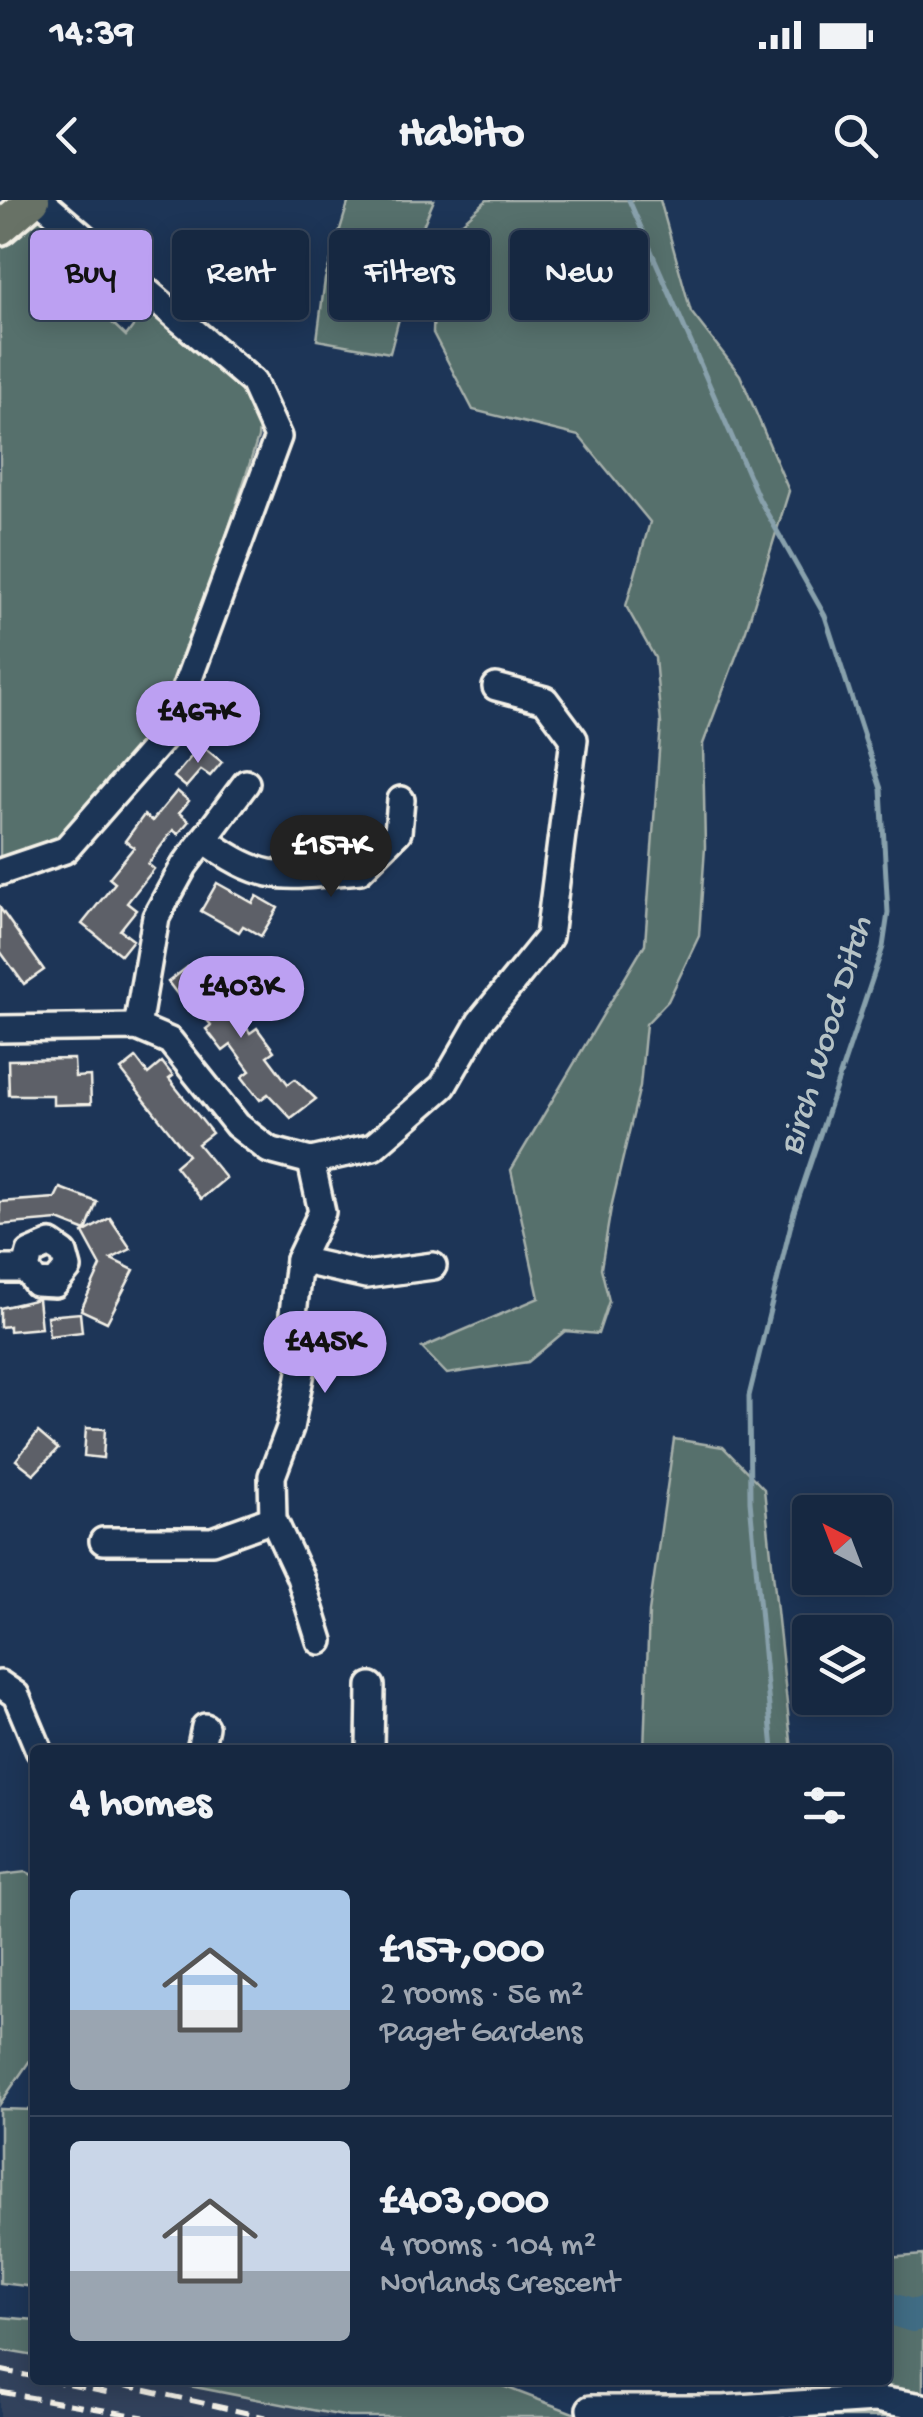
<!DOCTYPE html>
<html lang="en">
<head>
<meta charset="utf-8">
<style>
	body { margin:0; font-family:"Gochi Hand",sans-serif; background:#1f3048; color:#f1f3f6; height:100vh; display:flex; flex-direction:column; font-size:38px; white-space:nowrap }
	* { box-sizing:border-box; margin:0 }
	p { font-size:32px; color:#9ea6b1 }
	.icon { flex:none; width:55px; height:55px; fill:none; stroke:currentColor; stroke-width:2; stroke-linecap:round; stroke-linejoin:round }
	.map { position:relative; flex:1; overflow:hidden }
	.side { position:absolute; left:30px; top:1545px; width:862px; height:640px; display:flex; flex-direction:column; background:#162841; border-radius:10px; box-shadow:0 5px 25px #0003,0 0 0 2px #35445a }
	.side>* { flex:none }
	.top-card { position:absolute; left:30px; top:30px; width:865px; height:90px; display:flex; gap:20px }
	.needle { width:65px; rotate:318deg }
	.controls { position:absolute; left:792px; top:1295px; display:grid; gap:20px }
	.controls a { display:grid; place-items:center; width:100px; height:100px; border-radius:10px; background:#162841; box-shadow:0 5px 25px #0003,0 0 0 2px #35445a; font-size:50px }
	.price { position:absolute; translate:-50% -85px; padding:0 22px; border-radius:35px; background:#bca0f2; color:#111; font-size:32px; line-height:65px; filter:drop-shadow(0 2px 5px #0008) }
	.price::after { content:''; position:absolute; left:50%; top:60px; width:30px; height:22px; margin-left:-15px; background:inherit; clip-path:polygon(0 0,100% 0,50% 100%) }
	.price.current { background:#222; color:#fff }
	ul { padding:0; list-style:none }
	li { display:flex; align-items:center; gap:30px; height:250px; padding:0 40px }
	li+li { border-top:2px solid #35445a }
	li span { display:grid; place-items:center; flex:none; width:280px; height:200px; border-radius:10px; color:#555 }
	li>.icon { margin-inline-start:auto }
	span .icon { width:120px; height:120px; fill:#fffc; stroke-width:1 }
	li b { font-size:42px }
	h2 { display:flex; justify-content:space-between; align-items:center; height:120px; padding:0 40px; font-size:42px }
	.tag { padding:0 35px; border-radius:10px; background:#162841; box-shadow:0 5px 25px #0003,0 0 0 2px #35445a; font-size:35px; line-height:90px }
	.tag.current { background:#bca0f2; color:#111 }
	.status { display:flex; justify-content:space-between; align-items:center; height:70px; padding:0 50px; background:#162841; direction:ltr }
	.status svg { height:28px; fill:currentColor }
	header { display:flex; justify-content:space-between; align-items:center; height:130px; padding:0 40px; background:#162841; font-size:45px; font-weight:700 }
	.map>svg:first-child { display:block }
	.built { fill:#30425c }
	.green { fill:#576f6c; stroke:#a6b0aa; stroke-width:2.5 }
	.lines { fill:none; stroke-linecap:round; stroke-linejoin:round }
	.stream { stroke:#88a1ac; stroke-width:5 }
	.river { stroke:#406c84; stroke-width:32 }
	.building { fill:#5d6168; stroke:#f4f1e8; stroke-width:2.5 }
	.minor-casing { stroke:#f4f1e8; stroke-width:32 }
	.major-casing { stroke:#f4f1e8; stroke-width:40 }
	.minor { stroke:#1d3557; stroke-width:25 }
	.major { stroke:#687266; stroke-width:32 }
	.rail { stroke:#f4f1e8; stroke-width:5; stroke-dasharray:15 8; stroke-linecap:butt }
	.labels { text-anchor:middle; stroke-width:8; stroke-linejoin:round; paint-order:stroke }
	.water-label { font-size:35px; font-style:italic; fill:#b5c2c5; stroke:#1d3557 }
</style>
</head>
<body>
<div class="status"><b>14:39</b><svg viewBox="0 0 49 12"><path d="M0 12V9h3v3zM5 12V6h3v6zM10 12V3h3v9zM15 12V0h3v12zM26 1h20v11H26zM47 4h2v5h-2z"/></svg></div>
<header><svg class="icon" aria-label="back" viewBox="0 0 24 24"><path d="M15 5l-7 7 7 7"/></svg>Habito<svg class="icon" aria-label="search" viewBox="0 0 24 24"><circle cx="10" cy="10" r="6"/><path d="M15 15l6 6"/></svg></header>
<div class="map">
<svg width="923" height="2217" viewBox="0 0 923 2217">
	<rect width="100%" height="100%" fill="#1d3557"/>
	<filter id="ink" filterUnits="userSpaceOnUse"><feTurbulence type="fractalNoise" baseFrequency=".01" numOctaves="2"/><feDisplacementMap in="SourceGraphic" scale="20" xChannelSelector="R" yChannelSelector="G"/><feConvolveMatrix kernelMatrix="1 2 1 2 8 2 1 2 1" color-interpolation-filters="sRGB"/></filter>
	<g filter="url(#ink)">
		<path class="built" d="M0 2117 35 2120V2180H406L543 2217H0Z"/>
		<g class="green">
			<path d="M349 0H434L423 26 390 153 317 140 325 79Z"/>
			<path d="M487 0H660L691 112 740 175 789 291 746 430 703 544 705 647 699 736 668 801 646 824 640 886 611 1008 601 1068 609 1101 598 1134 565 1131 528 1162 447 1174 422 1148 539 1098 511 970 645 744 661 524 655 458 626 406 650 322 579 236 473 210 433 133 436 46Z"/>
			<path d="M32 12 68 43 53 67 126 136 152 101 246 186 260 215 258 238 212 380 159 523 59 638 0 657V43Z"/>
			<path d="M674 1239 723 1247 764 1289 792 1550H644L649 1412Z"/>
			<path d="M26 1672 35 1676V1853L0 1904V1675Z"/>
			<path d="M0 1909 35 1910V2087L0 2083Z"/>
			<path d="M923 2055V2217H348L159 2180H499L500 2185 581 2216 824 2205 819 2180H888V2058Z"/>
			<path d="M0 2117 35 2120V2156L0 2150Z"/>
		</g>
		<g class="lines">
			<path class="stream" d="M629 0 759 299 825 416 881 589 888 713 883 747 794 1012 749 1196 750 1301 773 1550"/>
			<path class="river" d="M888 2108 913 2116 923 2113"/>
		</g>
		<g class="building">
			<path d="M201 545 222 562 210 576 201 570 186 587 174 577Z"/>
			<path d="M177 591 189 601 179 613 189 621 178 634 173 630 148 664 154 669 127 703 136 710 120 730 133 740 121 755 82 724 115 683 109 678 134 647 125 641 144 615 152 621Z"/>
			<path d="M217 683 253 703 257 696 278 708 261 736 243 726 239 732 201 711Z"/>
			<path d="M0 708 44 770 24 784 0 751Z"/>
			<path d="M193 763 210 787 217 782 250 833 257 828 274 851 267 856 288 884 295 879 316 899 291 918 268 894 260 900 242 877 250 871 231 845 223 851 206 829 211 825 191 800 185 804 168 782Z"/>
			<path d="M136 858 148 874 162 862 173 876 169 879 212 933 198 944 226 978 201 999 175 966 188 955 121 870Z"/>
			<path d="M74 859 75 877 90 876 91 904 53 905V895H9L8 860Z"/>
			<path d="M60 988 97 1002 86 1031 58 1020 0 1025V1002L55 998Z"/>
			<path d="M110 1018 131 1049 111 1059 134 1070 107 1122 81 1110 101 1066 83 1033Z"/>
			<path d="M38 1099 41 1128 9 1131V1126L0 1127V1108Z"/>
			<path d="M80 1113 82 1132 49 1136 47 1116Z"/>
			<path d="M86 1228 105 1229 103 1258 84 1256Z"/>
			<path d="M38 1232 58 1249 34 1274 16 1260Z"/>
		</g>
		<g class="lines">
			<g class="minor-casing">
				<g id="minor">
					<path d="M204 639C265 686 287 676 360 670L398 632 401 600"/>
					<path d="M0 672 65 650 170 530 278 237 253 182 40 0"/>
					<path d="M137 827 156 717 184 666 246 583"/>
					<path d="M0 829 137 827 170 841 237 925 269 950 311 961 373 947 443 886 480 822 549 737 574 539 545 500 496 487"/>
					<path d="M311 961 322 1012 299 1060 293 1114 304 1157 290 1228 272 1276 273 1319 300 1377 320 1441"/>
					<path d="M51 1044 64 1053 68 1068 55 1084 36 1083 26 1069 30 1053Z"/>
					<path d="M299 1060 366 1075 433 1066"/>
					<path d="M0 1069H26"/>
					<path d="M103 1341H212L273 1319"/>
					<path d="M0 1484 16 1495 39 1550"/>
					<path d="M200 1550 205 1527"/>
					<path d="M370 1550 371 1486"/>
					<path d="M592 2217 590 2209H723L874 2199 923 2207"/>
				</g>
			</g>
			<g class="major-casing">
				<path id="major" d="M0 28 33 0"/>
			</g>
			<use href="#minor" class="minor"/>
			<use href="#major" class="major"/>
			<g class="rail">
				<path d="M0 2170 35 2177"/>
				<path d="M47 2180 113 2194"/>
				<path d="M100 2180 265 2217"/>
				<path d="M0 2192 144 2217"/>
			</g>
		</g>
	</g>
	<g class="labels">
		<g class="water-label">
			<text transform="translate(823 835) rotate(-73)" y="12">Birch Wood Ditch</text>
		</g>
	</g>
</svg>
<div class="controls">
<a><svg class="needle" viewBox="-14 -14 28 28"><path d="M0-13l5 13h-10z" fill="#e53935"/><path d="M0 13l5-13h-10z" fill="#9ea6b1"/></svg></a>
<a><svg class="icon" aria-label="layers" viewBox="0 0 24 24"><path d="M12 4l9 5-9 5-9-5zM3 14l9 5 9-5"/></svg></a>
</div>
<b class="price" style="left:198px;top:566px">£467K</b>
<b class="price current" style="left:331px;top:700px">£157K</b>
<b class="price" style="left:241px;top:841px">£403K</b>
<b class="price" style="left:325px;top:1196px">£445K</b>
<div class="top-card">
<a class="tag current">Buy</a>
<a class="tag">Rent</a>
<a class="tag">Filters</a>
<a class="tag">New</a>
</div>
<section class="side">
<h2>4 homes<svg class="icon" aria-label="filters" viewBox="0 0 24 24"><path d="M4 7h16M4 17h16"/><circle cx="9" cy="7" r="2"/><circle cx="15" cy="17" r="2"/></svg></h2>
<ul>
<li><span style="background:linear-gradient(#a9c7e8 60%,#9aa5b1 0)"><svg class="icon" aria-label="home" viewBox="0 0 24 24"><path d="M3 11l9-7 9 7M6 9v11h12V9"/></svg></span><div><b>£157,000</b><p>2 rooms · 56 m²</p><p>Paget Gardens</p></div></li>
<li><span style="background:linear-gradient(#c9d6e8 65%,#9aa5b1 0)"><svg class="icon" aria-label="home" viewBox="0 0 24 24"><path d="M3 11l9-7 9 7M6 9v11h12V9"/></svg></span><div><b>£403,000</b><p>4 rooms · 104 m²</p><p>Norlands Crescent</p></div></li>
</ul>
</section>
</div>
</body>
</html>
